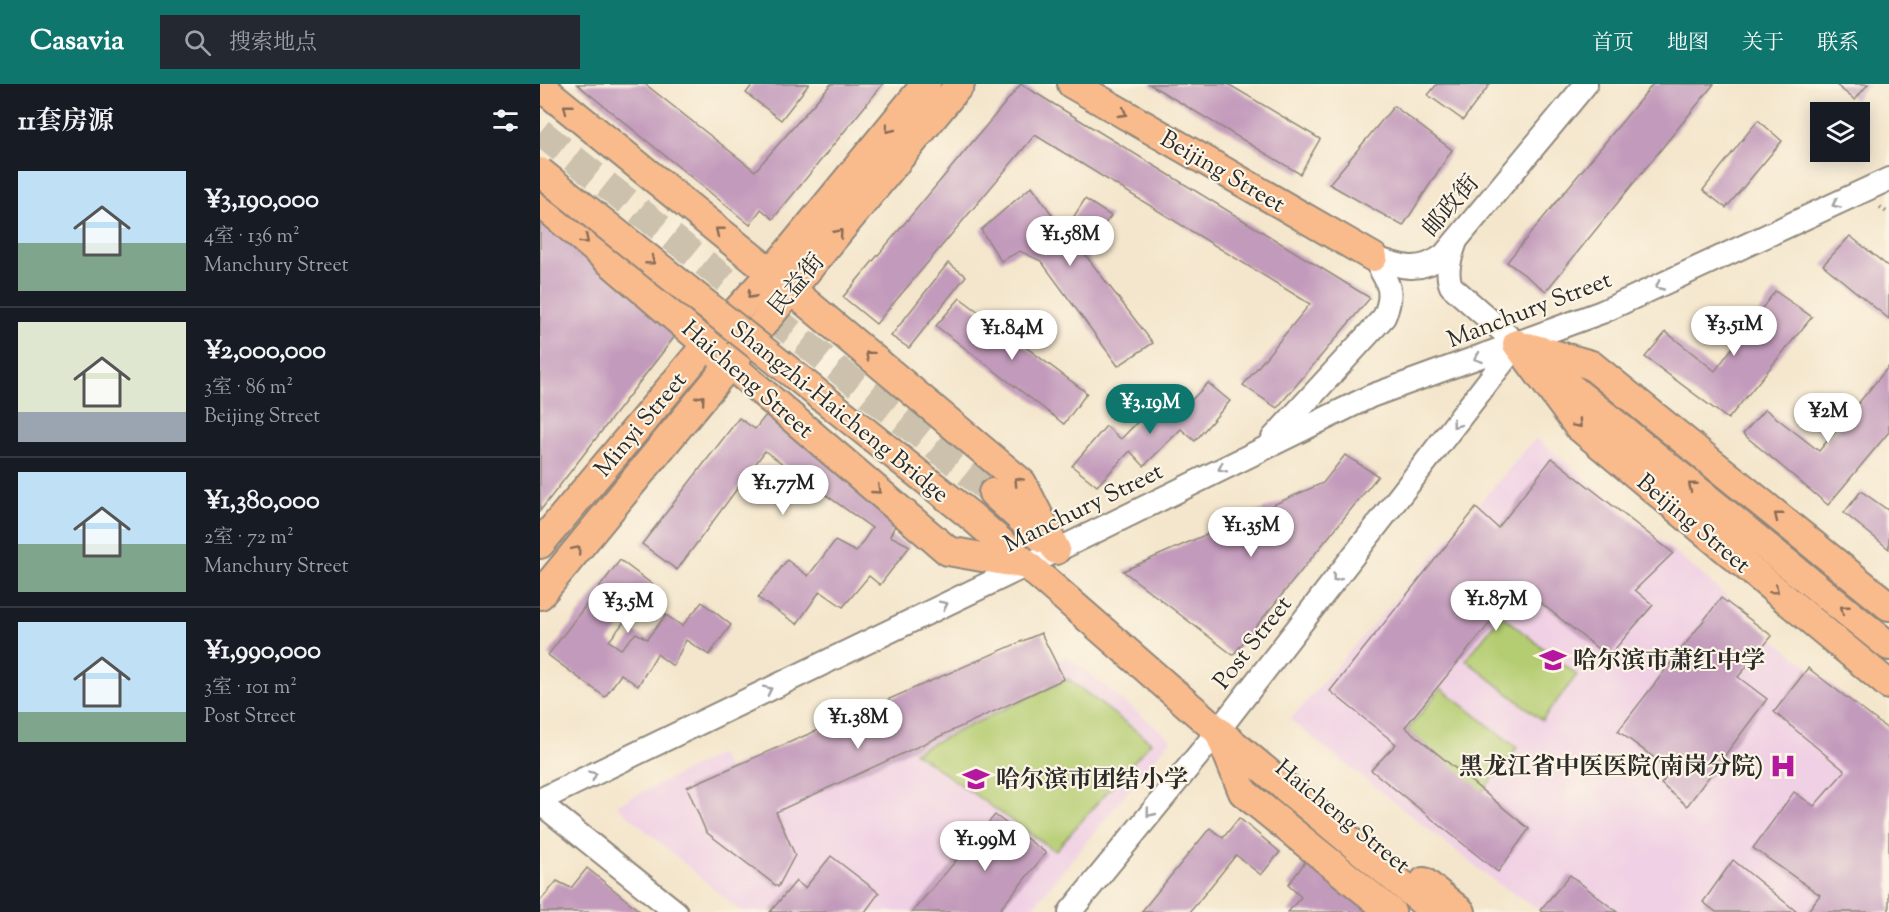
<!DOCTYPE html>
<html lang="zh">
<head>
<meta charset="utf-8">
<style>
	body { margin:0; font-family:"Sorts Mill Goudy","Noto Serif SC",serif; background:#242831; color:#f1f3f6; height:100vh; display:flex; flex-direction:column; font-size:22px; white-space:nowrap }
	* { box-sizing:border-box; margin:0 }
	p { font-size:20px; color:#9ea1a6 }
	.icon { flex:none; width:33px; height:33px; fill:none; stroke:currentColor; stroke-width:2; stroke-linecap:round; stroke-linejoin:round }
	.map { position:relative; flex:1; overflow:hidden }
	.side { display:flex; flex-direction:column; background:#171b24; width:540px }
	.side>* { flex:none }
	.controls { position:absolute; left:1270px; top:18px; display:grid; gap:12px }
	.controls a { display:grid; place-items:center; width:60px; height:60px; border-radius:0px; background:#171b24; box-shadow:0 3px 15px #0003; font-size:30px }
	.price { position:absolute; translate:-50% -51px; padding:0 14px; border-radius:21px; background:#fff; color:#222; font-size:20px; line-height:39px; filter:drop-shadow(0 2px 3px #0008) }
	.price::after { content:''; position:absolute; left:50%; top:36px; width:18px; height:14px; margin-left:-9px; background:inherit; clip-path:polygon(0 0,100% 0,50% 100%) }
	.price.selected { background:#0f766e; color:#fff }
	ul { padding:0; list-style:none }
	li { display:flex; align-items:center; gap:18px; height:150px; padding:0 18px }
	li+li { border-top:2px solid #363941 }
	li span { display:grid; place-items:center; flex:none; width:168px; height:120px; border-radius:0px; color:#555 }
	li>.icon { margin-inline-start:auto }
	span .icon { width:72px; height:72px; fill:#fffc; stroke-width:1 }
	li b { font-size:26px }
	h2 { display:flex; justify-content:space-between; align-items:center; height:72px; padding:0 18px; font-size:26px }
	header { display:flex; align-items:center; gap:36px; box-sizing:border-box; height:84px; padding:0 30px; background:#0f766e; color:#fff }
	header strong { font-size:28px }
	nav { display:flex; gap:33px; margin-inline-start:auto; font-size:21px }
	.search { width:420px; height:54px; background:#242831; display:flex; align-items:center; gap:15px; box-sizing:border-box; padding:0 21px; border-radius:0px; color:#9ea1a6; font-size:22px }
	main { display:flex; flex:1; min-height:0 }
	.map>svg:first-child { display:block }
	.built { fill:#f0d0e4 }
	.green { fill:#b5cd72; stroke:#707c4e; stroke-width:1.5 }
	.building { fill:#c29abb }
	.lines { fill:none; stroke-linecap:round; stroke-linejoin:round }
	.major-tunnel { stroke:#ccc1ac; stroke-width:28; stroke-dasharray:28 14; stroke-linecap:butt }
	.minor-casing { stroke:#90887c; stroke-width:26 }
	.major-casing { stroke:#90887c; stroke-width:32 }
	.path { stroke:#90887c; stroke-width:4; stroke-dasharray:1.5 4.5; stroke-linecap:butt }
	.minor { stroke:#fff; stroke-width:22 }
	.major { stroke:#fabb8c; stroke-width:28 }
	.major-bridge-casing { stroke:#90887c; stroke-width:32; stroke-linecap:butt }
	.major-bridge { stroke:#fabb8c; stroke-width:28 }
	.oneway { stroke:#886c57 }
	.oneway2 { stroke:#a0a0a0 }
	.labels { text-anchor:middle; stroke-width:4.5; stroke-linejoin:round; paint-order:stroke }
	.street-label { font-size:24px; fill:#2b2b2b; stroke:#fcf5e5 }
	.poi-label { font-size:24px; font-weight:bold; fill:#2b2b2b; stroke:#fcf5e5; text-anchor:start }
</style>
</head>
<body>
<header>
<strong>Casavia</strong>
<div class="search"><svg class="icon" aria-label="search" viewBox="0 0 24 24"><circle cx="10" cy="10" r="6"/><path d="M15 15l6 6"/></svg>搜索地点</div>
<nav><a>首页</a><a>地图</a><a>关于</a><a>联系</a></nav>
</header>
<main>
<section class="side">
<h2>11套房源<svg class="icon" aria-label="filters" viewBox="0 0 24 24"><path d="M4 7h16M4 17h16"/><circle cx="9" cy="7" r="2"/><circle cx="15" cy="17" r="2"/></svg></h2>
<ul>
<li><span style="background:linear-gradient(#bfe0f5 60%,#7fa58c 0)"><svg class="icon" aria-label="home" viewBox="0 0 24 24"><path d="M3 11l9-7 9 7M6 9v11h12V9"/></svg></span><div><b>¥3,190,000</b><p>4室 · 136 m²</p><p>Manchury Street</p></div></li>
<li><span style="background:linear-gradient(#dfe7d0 75%,#9aa5b1 0)"><svg class="icon" aria-label="home" viewBox="0 0 24 24"><path d="M3 11l9-7 9 7M6 9v11h12V9"/></svg></span><div><b>¥2,000,000</b><p>3室 · 86 m²</p><p>Beijing Street</p></div></li>
<li><span style="background:linear-gradient(#bfe0f5 60%,#7fa58c 0)"><svg class="icon" aria-label="home" viewBox="0 0 24 24"><path d="M3 11l9-7 9 7M6 9v11h12V9"/></svg></span><div><b>¥1,380,000</b><p>2室 · 72 m²</p><p>Manchury Street</p></div></li>
<li><span style="background:linear-gradient(#bfe0f5 75%,#7fa58c 0)"><svg class="icon" aria-label="home" viewBox="0 0 24 24"><path d="M3 11l9-7 9 7M6 9v11h12V9"/></svg></span><div><b>¥1,990,000</b><p>3室 · 101 m²</p><p>Post Street</p></div></li>
</ul>
</section>
<div class="map">
<svg width="1349" height="828" viewBox="0 0 1349 828">
	<rect width="100%" height="100%" fill="#fcf5e5"/>
	<filter id="ink" filterUnits="userSpaceOnUse"><feTurbulence type="fractalNoise" baseFrequency=".0167" numOctaves="2"/><feDisplacementMap in="SourceGraphic" scale="12" xChannelSelector="R" yChannelSelector="G"/><feConvolveMatrix kernelMatrix="1 2 1 2 8 2 1 2 1" color-interpolation-filters="sRGB"/></filter>
	<filter id="wash" filterUnits="userSpaceOnUse"><feTurbulence type="fractalNoise" baseFrequency=".008" numOctaves="4" result="noise"/><feDisplacementMap in="SourceGraphic" scale="24" xChannelSelector="R" yChannelSelector="G"/><feGaussianBlur stdDeviation="1.35" result="paint"/><feColorMatrix in="noise" values="0 0 0 0 0 0 0 0 0 0 0 0 0 0 0 0 0 1.4 0 .05"/><feComposite in="paint" operator="in"/></filter>
	<g filter="url(#wash)">
		<rect width="100%" height="100%" fill="#f4e6cc"/>
		<g class="built">
			<path d="M996 354 1159 488 1237 558 1349 646V828H1003L954 797 750 636Z"/>
			<path d="M527 572 631 655 489 828H201L76 721 180 670 211 727Z"/>
		</g>
		<g class="green">
			<path d="M961 531 1037 591 1002 636 926 576Z"/>
			<path d="M528 595 611 658 515 767 374 668Z"/>
			<path d="M901 604 977 664 942 708 866 648Z"/>
		</g>
		<g id="blocks">
			<g class="building">
				<path d="M37 0H105L215 87 291 0H343L233 135 221 125 210 141Z"/>
				<path d="M213 0H269L241 36 206 9Z"/>
				<path d="M481 0 830 214 737 324 703 301 770 220 495 51 336 240 303 213Z"/>
				<path d="M609 0H688L780 55 760 90Z"/>
				<path d="M897 0H950L923 36 888 11Z"/>
				<path d="M1113 0H1174L1006 207 967 178Z"/>
				<path d="M1295 0H1328L1315 16Z"/>
				<path d="M854 22 912 66 863 142 789 100Z"/>
				<path d="M1218 36 1242 57 1186 124 1163 106Z"/>
				<path d="M492 102 524 148 545 115 571 132 543 168 613 259 578 282 501 177 480 167 461 177 441 146Z"/>
				<path d="M0 127 139 247 0 427Z"/>
				<path d="M1310 152 1349 183V235L1283 181Z"/>
				<path d="M408 179 426 192 369 264 351 252Z"/>
				<path d="M1235 207 1272 233 1188 335 1105 273 1126 248 1175 287Z"/>
				<path d="M420 214 547 309 524 340 396 242Z"/>
				<path d="M1349 282V348L1288 421 1203 350 1225 325 1279 367Z"/>
				<path d="M668 299 690 317 655 357 641 345 604 382 590 367 557 402 532 382 566 342 581 355 615 320 634 334Z"/>
				<path d="M230 326 359 433 350 452 370 462 340 501 329 492 303 523 280 507 257 540 218 514 247 476 268 492 295 457 316 468 332 444 225 367 137 486 102 460 199 334 215 345Z"/>
				<path d="M805 371 838 392 693 571 583 487 783 399Z"/>
				<path d="M1012 374 1133 469 1095 506 1113 521 1068 573 980 502 865 643 989 745 958 788 831 686 856 660 790 607 936 424 958 444Z"/>
				<path d="M1321 407 1349 427V465L1304 429Z"/>
				<path d="M80 476 113 501 69 557 81 565 96 549 107 555 126 531 142 542 162 518 191 541 169 571 146 556 133 582 117 570 98 602 81 590 65 613 8 571Z"/>
				<path d="M1181 514 1232 552 1198 593 1227 615 1147 722 1121 700 1132 687 1078 647Z"/>
				<path d="M501 549 524 595 236 728 255 771 238 803 166 748 147 703Z"/>
				<path d="M1268 584 1349 646V828H1267L1280 811 1213 764 1254 708 1274 722 1305 687 1234 628Z"/>
				<path d="M455 731 506 769 458 828H372Z"/>
				<path d="M699 734 740 768 721 791 696 771 650 828H601L670 744 683 754Z"/>
				<path d="M291 772 339 809 325 828H230L256 797 265 804Z"/>
				<path d="M769 773 840 828H748L761 813 748 801Z"/>
				<path d="M1193 776 1257 828H1176L1163 818Z"/>
				<path d="M47 784 101 828H0V817L17 797 31 804Z"/>
				<path d="M1030 791 1077 828H1003L1000 826Z"/>
			</g>
		</g>
	</g>
	<g filter="url(#ink)">
		<use href="#blocks" fill-opacity="0" stroke="#90887c" stroke-width="1.5"/>
		<g class="lines">
			<path class="major-tunnel" d="M0 48 453 409"/>
			<g class="minor-casing">
				<g id="minor">
					<path d="M833 173C861 183 879 190 904 171L1046 0"/>
					<path d="M733 354 844 233C856 206 847 197 833 173"/>
					<path d="M0 716 487 481 831 312 1062 228 1349 95"/>
					<path d="M0 719 136 828"/>
					<path d="M530 828 678 647 977 260 911 202C905 187 911 172 916 157"/>
				</g>
			</g>
			<g class="major-casing">
				<g id="major">
					<path d="M532 0 833 173"/>
					<path d="M0 2 231 189 482 399 516 466"/>
					<path d="M0 118 408 467 487 481"/>
					<path d="M977 260 1038 342 1349 601"/>
					<path d="M988 263 1051 281 1349 522"/>
					<path d="M1009 286 1349 562"/>
					<path d="M453 409 503 455"/>
					<path d="M431 432 678 647 895 828"/>
					<path d="M0 460 167 260 231 189 386 0"/>
					<path d="M0 511 420 0"/>
					<path d="M680 651 703 708 851 828"/>
					<path d="M884 798 921 828"/>
				</g>
			</g>
			<path class="path" d="M1340 123 1349 130"/>
			<use href="#minor" class="minor"/>
			<use href="#major" class="major"/>
			<g class="major-bridge-casing">
				<path id="major-bridge" d="M0 88 431 432"/>
			</g>
			<use href="#major-bridge" class="major-bridge"/>
		</g>
		<defs><path id="oneway-chevron" d="M-2-3.5L2.5 0L-2 3.5" fill="none" stroke-width="1.6" stroke-linecap="round" stroke-linejoin="round" transform="scale(1.5)"/></defs>
		<g class="oneway">
			<use href="#oneway-chevron" transform="translate(27 24) rotate(-141)"/>
			<use href="#oneway-chevron" transform="translate(583 29) rotate(30)"/>
			<use href="#oneway-chevron" transform="translate(349 45) rotate(129)"/>
			<use href="#oneway-chevron" transform="translate(179 147) rotate(-141)"/>
			<use href="#oneway-chevron" transform="translate(299 149) rotate(-50)"/>
			<use href="#oneway-chevron" transform="translate(45 156) rotate(40)"/>
			<use href="#oneway-chevron" transform="translate(111 177) rotate(39)"/>
			<use href="#oneway-chevron" transform="translate(211 211) rotate(132)"/>
			<use href="#oneway-chevron" transform="translate(329 271) rotate(-140)"/>
			<use href="#oneway-chevron" transform="translate(161 315) rotate(-50)"/>
			<use href="#oneway-chevron" transform="translate(1038 340) rotate(47)"/>
			<use href="#oneway-chevron" transform="translate(478 397) rotate(-133)"/>
			<use href="#oneway-chevron" transform="translate(1152 402) rotate(-141)"/>
			<use href="#oneway-chevron" transform="translate(337 406) rotate(41)"/>
			<use href="#oneway-chevron" transform="translate(1238 432) rotate(-141)"/>
			<use href="#oneway-chevron" transform="translate(37 466) rotate(-50)"/>
			<use href="#oneway-chevron" transform="translate(1235 506) rotate(40)"/>
			<use href="#oneway-chevron" transform="translate(1304 525) rotate(-141)"/>
		</g>
		<g class="oneway2">
			<use href="#oneway-chevron" transform="translate(1296 120) rotate(155)"/>
			<use href="#oneway-chevron" transform="translate(1119 202) rotate(155)"/>
			<use href="#oneway-chevron" transform="translate(938 274) rotate(161)"/>
			<use href="#oneway-chevron" transform="translate(916 340) rotate(128)"/>
			<use href="#oneway-chevron" transform="translate(682 384) rotate(154)"/>
			<use href="#oneway-chevron" transform="translate(796 494) rotate(128)"/>
			<use href="#oneway-chevron" transform="translate(404 521) rotate(-26)"/>
			<use href="#oneway-chevron" transform="translate(228 606) rotate(-26)"/>
			<use href="#oneway-chevron" transform="translate(53 691) rotate(-26)"/>
			<use href="#oneway-chevron" transform="translate(610 729) rotate(129)"/>
		</g>
	</g>
	<defs>
		<g id="school-bare" transform="scale(2.07)"><path d="M0-5L7-2L0 1L-7-2ZM-4 1L0 2.5L4 1V4Q0 6-4 4Z" fill="#b5179e" stroke="#fcf5e5" stroke-width="2.5" paint-order="stroke"/></g>
		<g id="hospital-bare" transform="scale(2.07)"><path d="M-5-5h3v3.5h4V-5h3V5h-3V1.5h-4V5h-3Z" fill="#b5179e" stroke="#fcf5e5" stroke-width="2.5" paint-order="stroke"/></g>
	</defs>
	<g fill-rule="evenodd">
		<use href="#school-bare" x="1013" y="576"/>
		<use href="#hospital-bare" x="1243" y="682"/>
		<use href="#school-bare" x="436" y="695"/>
	</g>
	<g class="labels">
		<g class="street-label">
			<text transform="translate(683 87) rotate(30)" y="8">Beijing Street</text>
			<text transform="translate(910 121) rotate(-49)" y="8">邮政街</text>
			<text transform="translate(256 200) rotate(-50)" y="8">民益街</text>
			<text transform="translate(989 225) rotate(-21)" y="8">Manchury Street</text>
			<text transform="translate(208 295) rotate(41)" y="8">Haicheng Street</text>
			<text transform="translate(300 327) rotate(39)" y="8">Shangzhi-Haicheng Bridge</text>
			<text transform="translate(100 340) rotate(-50)" y="8">Minyi Street</text>
			<text transform="translate(543 423) rotate(-26)" y="8">Manchury Street</text>
			<text transform="translate(1154 439) rotate(40)" y="8">Beijing Street</text>
			<text transform="translate(712 558) rotate(-52)" y="8">Post Street</text>
			<text transform="translate(803 732) rotate(39)" y="8">Haicheng Street</text>
		</g>
		<g class="poi-label">
			<text x="1033" y="584">哈尔滨市萧红中学</text>
			<text x="1223" y="690" text-anchor="end">黑龙江省中医医院(南岗分院)</text>
			<text x="456" y="703">哈尔滨市团结小学</text>
		</g>
	</g>
</svg>
<div class="controls">
<a><svg class="icon" aria-label="layers" viewBox="0 0 24 24"><path d="M12 4l9 5-9 5-9-5zM3 14l9 5 9-5"/></svg></a>
</div>
<b class="price" style="left:530px;top:183px">¥1.58M</b>
<b class="price" style="left:1194px;top:273px">¥3.51M</b>
<b class="price" style="left:472px;top:277px">¥1.84M</b>
<b class="price selected" style="left:610px;top:351px">¥3.19M</b>
<b class="price" style="left:1288px;top:360px">¥2M</b>
<b class="price" style="left:243px;top:432px">¥1.77M</b>
<b class="price" style="left:711px;top:474px">¥1.35M</b>
<b class="price" style="left:956px;top:548px">¥1.87M</b>
<b class="price" style="left:88px;top:550px">¥3.5M</b>
<b class="price" style="left:318px;top:666px">¥1.38M</b>
<b class="price" style="left:445px;top:788px">¥1.99M</b>
</div>
</main>
</body>
</html>
